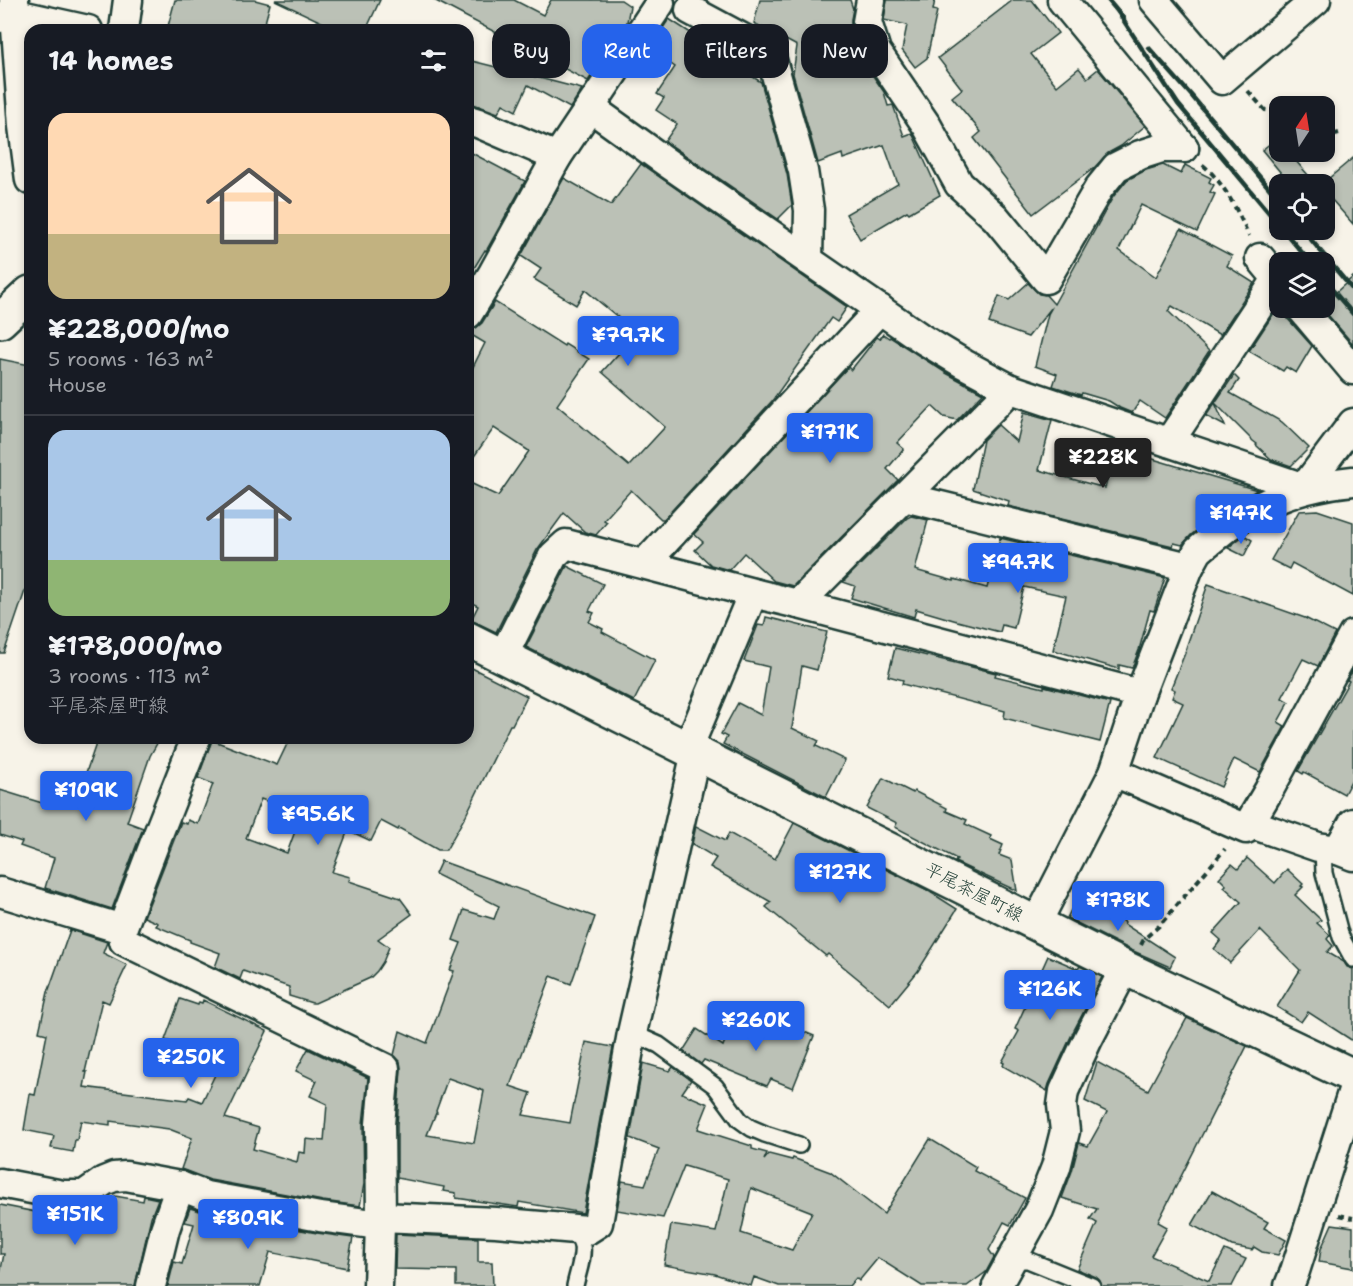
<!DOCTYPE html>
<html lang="en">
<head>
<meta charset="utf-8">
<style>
	body { margin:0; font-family:"Shantell Sans","Klee One",sans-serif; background:#242831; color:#f1f3f6; height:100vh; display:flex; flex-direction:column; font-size:22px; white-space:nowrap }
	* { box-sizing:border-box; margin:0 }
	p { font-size:20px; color:#9ea1a6 }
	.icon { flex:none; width:33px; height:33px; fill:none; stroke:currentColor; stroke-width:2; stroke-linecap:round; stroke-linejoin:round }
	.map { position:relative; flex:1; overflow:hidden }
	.sheet { position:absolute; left:24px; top:24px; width:450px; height:720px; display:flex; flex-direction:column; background:#171b24; border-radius:18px; box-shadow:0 3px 9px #0003 }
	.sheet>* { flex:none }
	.hud { position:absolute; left:492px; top:24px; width:570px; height:54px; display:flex; gap:12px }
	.needle { width:39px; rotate:12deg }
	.fabs { position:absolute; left:1269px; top:96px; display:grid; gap:12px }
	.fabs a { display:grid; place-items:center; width:66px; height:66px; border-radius:12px; background:#171b24; box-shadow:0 3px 9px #0003; font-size:30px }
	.price { position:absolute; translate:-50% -51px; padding:0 14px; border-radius:6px; background:#2563eb; color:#fff; font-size:20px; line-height:39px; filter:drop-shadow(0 2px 3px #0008) }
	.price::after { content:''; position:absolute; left:50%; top:36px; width:18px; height:14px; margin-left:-9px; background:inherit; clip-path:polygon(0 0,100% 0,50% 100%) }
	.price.selected { background:#222; color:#fff }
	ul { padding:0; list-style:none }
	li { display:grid; align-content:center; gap:12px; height:318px; padding:0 24px }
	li+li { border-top:2px solid #363941 }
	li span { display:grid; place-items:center; height:186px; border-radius:18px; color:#555 }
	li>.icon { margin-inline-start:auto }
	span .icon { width:108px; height:108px; fill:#fffc; stroke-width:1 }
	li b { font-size:26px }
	h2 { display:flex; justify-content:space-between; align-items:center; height:72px; padding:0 24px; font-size:26px }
	.pill { padding:0 21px; border-radius:18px; background:#171b24; box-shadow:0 3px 9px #0003; font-size:21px; line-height:54px }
	.pill.selected { background:#2563eb; color:#fff }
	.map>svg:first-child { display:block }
	.building { fill:#bbc1b6; stroke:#1f3d34; stroke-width:1.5; fill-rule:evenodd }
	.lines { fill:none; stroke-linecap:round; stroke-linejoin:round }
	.service-casing { stroke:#1f3d34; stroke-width:20 }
	.minor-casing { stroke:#1f3d34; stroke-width:33 }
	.secondary-casing { stroke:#1f3d34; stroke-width:38 }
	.path { stroke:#1f3d34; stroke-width:4; stroke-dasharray:6 4.5; stroke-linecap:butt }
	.service { stroke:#f7f3e8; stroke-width:15 }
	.minor { stroke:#f7f3e8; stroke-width:28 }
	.secondary { stroke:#f7f3e8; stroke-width:33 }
	.rail { stroke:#1f3d34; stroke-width:4.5 }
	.labels { text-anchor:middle; stroke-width:5; stroke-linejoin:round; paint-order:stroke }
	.street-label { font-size:18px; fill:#1f3d34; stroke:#f7f3e8 }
</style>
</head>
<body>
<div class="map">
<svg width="1353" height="1286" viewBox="0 0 1353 1286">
	<rect width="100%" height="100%" fill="#f7f3e8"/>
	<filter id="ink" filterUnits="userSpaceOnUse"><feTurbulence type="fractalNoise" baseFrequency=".0167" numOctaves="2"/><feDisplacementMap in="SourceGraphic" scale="12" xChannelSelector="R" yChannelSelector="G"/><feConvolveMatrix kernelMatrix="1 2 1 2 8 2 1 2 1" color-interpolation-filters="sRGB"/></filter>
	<g filter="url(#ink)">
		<g class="building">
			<path d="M175 0H255L270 4 263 30H167Z"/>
			<path d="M275 0H380L366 30H323L326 24Z"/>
			<path d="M434 0H514L543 15 551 0H621L630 6 627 22 588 81Z"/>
			<path d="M760 0H850L853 9 851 19V27L861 58 860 70 867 67 884 92 888 106 893 105 904 136 912 133 913 135 940 195 909 213 907 211 860 239 846 214 898 184 884 145 843 159 842 154 818 163 793 74 797 46 754 23Z"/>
			<path d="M887 0H935L933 10 937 11 927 58 915 67 902 50 907 25 884 20Z"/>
			<path d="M1013 0H1032L1058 33 1031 54 1057 86 1079 68 1087 78 1098 69 1145 126 1121 146 1108 153 1094 168 1033 214 974 138 981 132 952 97 962 89 938 58Z"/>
			<path d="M669 19 714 48 712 51 761 82 787 174 792 205 778 219 665 141 677 124 656 110 664 98 657 94 675 67 649 49Z"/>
			<path d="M468 60 524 74 582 89 570 108 528 85 516 111 503 104 498 113 468 102Z"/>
			<path d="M1277 138 1280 141V152H1288L1316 184H1290L1262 150Z"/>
			<path d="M468 151 525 181 486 251 485 250 468 278Z"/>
			<path d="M1353 158V224L1324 191V184H1322Z"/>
			<path d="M641 164 847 307 837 322 831 318 772 401 664 519H661L631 490 604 520 607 522 596 535 585 532 564 513 537 550 496 632 471 620 478 606 468 601V482L498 496 529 451 494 428 468 465V377L485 343 468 333V330L476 328 482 323 495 302 564 346 565 344 589 359 557 405 629 466 665 427 602 372 637 333 585 290 576 305 534 279 541 269 521 256 564 178 611 205Z"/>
			<path d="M1163 165 1181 174 1185 165 1211 178 1209 182 1214 185 1210 192 1215 194 1197 232 1141 205 1119 250 1156 277 1181 229 1232 256 1227 266 1254 283 1220 335 1172 306 1168 311 1209 351 1165 418 1140 401 1132 413 1120 408 1109 401 1082 393 1081 395 1053 386 1057 374 1035 366 1048 314 1052 307 1028 337 989 323 999 296 1009 300 1028 283 1039 294 1046 295 1054 304 1113 197 1127 180 1146 170Z"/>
			<path d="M1353 277V344L1322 308H1324V303Z"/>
			<path d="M1278 307 1285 311 1288 319 1312 346 1296 373 1286 367 1283 371 1249 351Z"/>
			<path d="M883 334 889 338 890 337 946 373 983 393 957 420 944 417 932 406 897 443 904 449 887 469 898 480 793 586 774 581 744 553 729 570 711 565 695 550 703 542 694 534 848 367 851 370 877 337 880 339Z"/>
			<path d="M0 359 30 365V590L26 588 4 653H0Z"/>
			<path d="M1234 375 1239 380 1230 393 1282 422 1309 448 1291 466 1271 459 1256 445 1257 444 1253 441 1215 403 1225 426 1206 416Z"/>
			<path d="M1024 412 1052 420 1039 470 1105 488 1116 448 1257 490 1221 511 1191 535 1182 545 1174 543 1173 546 1008 506 1009 501 973 489 983 440 998 425 1017 442Z"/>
			<path d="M1317 510 1353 522V596L1292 563 1289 569 1271 560 1299 511Z"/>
			<path d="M911 516 928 520 915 570 954 581V579L987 588 1000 538 1165 578 1154 611 1150 610 1139 650 1132 668 1119 665V669L1053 650 1066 596 1024 587 1014 628 1002 625 1000 632 957 621 916 609 914 617 851 598 855 586 843 582 907 518Z"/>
			<path d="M1244 535 1252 540 1244 556 1228 548Z"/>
			<path d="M567 566 603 584 589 611 594 613 589 622 603 629 602 632 655 660 634 701 526 647Z"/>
			<path d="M1208 584 1305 618 1335 633 1318 666 1303 659 1282 698 1289 702 1278 722 1285 726 1260 772 1234 759 1221 787 1157 758 1183 703 1172 698 1175 690 1171 688 1187 648H1186Z"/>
			<path d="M766 617 827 632 817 670 802 666 792 728 819 741 816 746 845 760 826 797 723 744 727 737 721 734 738 703 761 715 769 667 744 661 758 625 764 626Z"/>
			<path d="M895 648 996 673 995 676 1044 688V686L1110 703 1100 742 1004 718 1005 711 902 684 903 680 888 676Z"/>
			<path d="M468 666 527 696 512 725H510L466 815 446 850H438L399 828 398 830 381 821 371 841 348 830 332 872 350 877 349 881 400 898 412 914 378 939 389 947 383 962 377 971 370 978 315 1003H312L289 996V987L243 971 240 979 215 967 220 953 190 942V940L156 926 158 923 144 917 181 822 187 824 188 820 198 824 213 784 198 778 212 740 277 765 290 738H468ZM261 799 301 815 287 853 246 838Z"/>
			<path d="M1353 670V777L1344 794 1304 772 1303 774 1298 771 1349 681 1347 680Z"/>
			<path d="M98 738H160L150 756 127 822 143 828 112 909 45 888 54 858 20 846 22 842 0 835V790L52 806 61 781 81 787Z"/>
			<path d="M883 778 913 793 914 791 947 808 946 811 967 820 965 824 991 836 990 839 1003 845 999 855 1012 860 1017 891 955 862 957 859 895 827 897 823 867 808Z"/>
			<path d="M794 823 927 890 957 909 918 971 890 1005 828 954 826 956 766 907 771 902 710 867 716 858 692 844 696 826 725 841 729 833 775 859Z"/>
			<path d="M1247 858 1275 883 1287 869 1303 884 1301 886 1303 887 1295 895 1321 920 1317 923 1330 935 1327 939 1333 946 1327 952 1344 962 1347 967 1353 969V1041L1308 1012 1301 1022 1277 1007 1300 970 1260 930 1230 963 1214 949 1221 940 1213 933 1241 902 1224 887 1226 885 1219 878 1232 864 1238 869Z"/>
			<path d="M441 861 595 917 571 984 551 976 510 1086 531 1093 523 1115 570 1123 586 1042 613 1047 583 1213 519 1202 518 1207 456 1198V1193L443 1191 444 1187 397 1178V1125L401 1069 400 1061 394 1055 400 1031 427 1043 454 971 450 970 461 943 453 940 464 910 494 919 499 906 435 874ZM448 1078 484 1091 474 1143 427 1135 436 1113H437L436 1111Z"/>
			<path d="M1075 902 1084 906 1086 903 1125 922 1124 924 1175 957 1170 967 1131 950 1067 918Z"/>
			<path d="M70 930 107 942 103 953 127 965 109 1003 102 1000 85 1072H87L84 1087 187 1100 189 1097 202 1102 222 1060 165 1040 180 999 198 1005 199 1002 202 1003 203 1000 267 1031 225 1118 259 1128 253 1149 297 1162 299 1152 305 1153 306 1139 324 1141 327 1104 310 1096 317 1081 296 1071 308 1049 368 1078 363 1124 364 1184 360 1206 323 1201 210 1180 181 1169 192 1138 169 1129 110 1121V1125L81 1121 77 1140H75L73 1152 51 1148 54 1136 24 1130 30 1094 35 1095 47 1034 39 1032 48 992Z"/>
			<path d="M1048 956 1078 969 1080 966 1102 977 1073 1032 1049 1084 1047 1091 1003 1066 1004 1063 1002 1062 1019 1031 1015 1029Z"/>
			<path d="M743 1013 788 1032 790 1026 814 1036 793 1088 771 1079 767 1086 704 1060 701 1064 683 1051 697 1029 723 1046 726 1038 732 1040Z"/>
			<path d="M1187 1018 1247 1046 1158 1222 1167 1227 1151 1256 1209 1281 1225 1250 1246 1259 1232 1286H1102L1100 1281 1096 1277 1077 1269 1097 1223 1090 1219 1097 1209 1062 1198 1072 1171 1079 1143 1088 1146 1107 1112 1085 1101 1097 1062 1148 1090Z"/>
			<path d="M643 1063 670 1071 673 1067 691 1080 682 1093 708 1104 698 1129 752 1146V1149L767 1153 764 1160 769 1154 792 1160 793 1158 830 1172 884 1214 930 1139 976 1167 974 1171 1025 1198 1010 1225 1004 1222 989 1250 994 1257 986 1272 967 1286H922L878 1258 859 1281 856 1278 849 1286H779L754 1277 751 1286 715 1274 664 1265 671 1225 716 1232 728 1179 684 1166 663 1218 617 1210 622 1181 645 1185 659 1149 630 1138ZM751 1188 812 1212 792 1250 741 1233Z"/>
			<path d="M1212 1191 1268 1222 1264 1228 1286 1240 1278 1255 1262 1252 1254 1247 1252 1250 1232 1246 1192 1225Z"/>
			<path d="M115 1196 143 1201 144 1196 158 1199 151 1217 135 1286H0V1274L4 1254H0V1205L61 1217 62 1211 70 1212 111 1219Z"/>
			<path d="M190 1208 203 1212 317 1233 353 1238 347 1268 270 1252 260 1286H168L174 1262 182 1264 194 1224 185 1222Z"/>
			<path d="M1332 1224 1353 1227V1268L1319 1262 1321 1249Z"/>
			<path d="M396 1234 478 1238V1262H492L493 1286H456V1270L395 1269Z"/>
		</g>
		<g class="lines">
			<g class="service-casing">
				<g id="service">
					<path d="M1323 848 1324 873 1341 937 1353 959"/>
					<path d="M632 1033 659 1045 715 1086 740 1120 751 1128 765 1134 799 1145"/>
					<path d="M572 1228C576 1234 581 1239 582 1246 584 1257 577 1275 575 1286"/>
					<path d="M1012 1260H1028L1092 1286"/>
				</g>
			</g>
			<g class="minor-casing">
				<g id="minor">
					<path d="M14 0 23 126 30 180"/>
					<path d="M871 0 867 22 876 51 927 126 959 184 996 218 1046 279 1099 188 1116 167 1140 155 1162 148H1184"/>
					<path d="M1062 0 1184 148"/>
					<path d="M1154 0 1222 80 1316 0"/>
					<path d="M690 10 770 53 803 171 809 210 808 260"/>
					<path d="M0 18 16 14 88 30"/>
					<path d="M124 30 128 0"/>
					<path d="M591 108 666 162 924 340 964 364 1011 389 1304 488"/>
					<path d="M468 120 478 123 557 157"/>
					<path d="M1260 258 1280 282"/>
					<path d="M1301 308 1353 370"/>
					<path d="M468 314 493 273 557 157 660 3"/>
					<path d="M1169 442 1277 279"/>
					<path d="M1304 488 1353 423"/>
					<path d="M904 497 1189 567"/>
					<path d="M644 564 880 309"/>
					<path d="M798 604 1011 389"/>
					<path d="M503 656 553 556 566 544 753 593"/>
					<path d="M196 738 160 829 122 929 124 941 385 1068 380 1124 381 1217 380 1225 378 1286"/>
					<path d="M688 748 753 593 798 604 1140 694"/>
					<path d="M1114 772 1246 829 1269 790 1353 635"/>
					<path d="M1249 823 1318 847 1338 850 1353 856"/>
					<path d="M1338 850 1353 823"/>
					<path d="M0 892 122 929"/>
					<path d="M1036 924 1114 772 1140 694 1189 567C1192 562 1195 556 1198 551 1203 546 1210 541 1216 536 1255 502 1302 486 1353 481"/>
					<path d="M0 1183 63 1195H84L104 1181 114 1177 126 1176 180 1186 206 1196 320 1217 380 1225"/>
					<path d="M381 1217 496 1222 587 1230 598 1223 632 1033 696 752"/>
					<path d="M151 1286 165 1229 180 1186"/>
					<path d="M997 1286 1039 1210 1056 1167 1065 1131 1062 1105 1064 1091 1088 1039 1125 968"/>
					<path d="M1289 1286 1295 1271 1353 1090"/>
				</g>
			</g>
			<g class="secondary-casing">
				<g id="secondary">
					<path d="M0 321 30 293"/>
					<path d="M468 639 1125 968 1353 1076"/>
				</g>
			</g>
			<g class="path">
				<path d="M1248 91 1265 110 1280 112"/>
				<path d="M1324 137 1339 133"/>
				<path d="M1203 165C1225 184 1237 210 1249 236"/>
				<path d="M1141 945 1144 939 1159 926 1225 849"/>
				<path d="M1339 1215 1353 1218"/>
			</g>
			<use href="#service" class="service"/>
			<use href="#minor" class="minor"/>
			<use href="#secondary" class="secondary"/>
			<g class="rail">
				<path d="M1108 0 1124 19"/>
				<path d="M1118 12 1178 104 1280 226"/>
				<path d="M1149 48 1191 95 1280 201"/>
				<path d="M1283 230 1310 262"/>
				<path d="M1303 230 1353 290"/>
				<path d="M1324 280 1353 314"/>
			</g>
		</g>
	</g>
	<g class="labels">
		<g class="street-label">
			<text transform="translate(974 892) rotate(27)" y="6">平尾茶屋町線</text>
		</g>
	</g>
</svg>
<div class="fabs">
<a><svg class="needle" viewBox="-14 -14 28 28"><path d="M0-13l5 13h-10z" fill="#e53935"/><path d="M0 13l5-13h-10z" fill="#9ea1a6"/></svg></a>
<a><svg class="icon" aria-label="locate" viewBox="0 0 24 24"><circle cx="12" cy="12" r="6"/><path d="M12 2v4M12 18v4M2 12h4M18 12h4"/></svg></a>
<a><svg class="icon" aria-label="layers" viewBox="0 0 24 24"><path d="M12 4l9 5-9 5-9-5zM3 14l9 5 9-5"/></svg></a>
</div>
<b class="price" style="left:628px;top:367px">¥79.7K</b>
<b class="price" style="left:830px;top:464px">¥171K</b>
<b class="price selected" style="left:1103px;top:489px">¥228K</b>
<b class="price" style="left:1241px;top:545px">¥147K</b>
<b class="price" style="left:1018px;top:594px">¥94.7K</b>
<b class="price" style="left:86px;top:822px">¥109K</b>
<b class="price" style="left:318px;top:846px">¥95.6K</b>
<b class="price" style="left:840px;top:904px">¥127K</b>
<b class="price" style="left:1118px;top:932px">¥178K</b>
<b class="price" style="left:1050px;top:1021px">¥126K</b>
<b class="price" style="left:756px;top:1052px">¥260K</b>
<b class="price" style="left:191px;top:1089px">¥250K</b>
<b class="price" style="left:75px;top:1246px">¥151K</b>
<b class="price" style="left:248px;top:1250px">¥80.9K</b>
<div class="hud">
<a class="pill">Buy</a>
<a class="pill selected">Rent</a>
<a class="pill">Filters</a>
<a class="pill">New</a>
</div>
<section class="sheet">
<h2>14 homes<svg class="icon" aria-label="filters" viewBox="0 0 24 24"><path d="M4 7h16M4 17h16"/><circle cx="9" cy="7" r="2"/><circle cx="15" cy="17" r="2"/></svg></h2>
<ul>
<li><span style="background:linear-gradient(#ffd9b3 65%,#c2b280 0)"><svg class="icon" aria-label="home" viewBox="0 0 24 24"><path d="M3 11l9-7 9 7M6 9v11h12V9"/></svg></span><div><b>¥228,000/mo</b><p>5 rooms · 163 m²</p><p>House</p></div></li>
<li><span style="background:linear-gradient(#a9c7e8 70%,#8fb573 0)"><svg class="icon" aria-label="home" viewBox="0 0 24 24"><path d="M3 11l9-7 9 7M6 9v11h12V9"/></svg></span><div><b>¥178,000/mo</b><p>3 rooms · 113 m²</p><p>平尾茶屋町線</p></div></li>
</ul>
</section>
</div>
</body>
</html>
